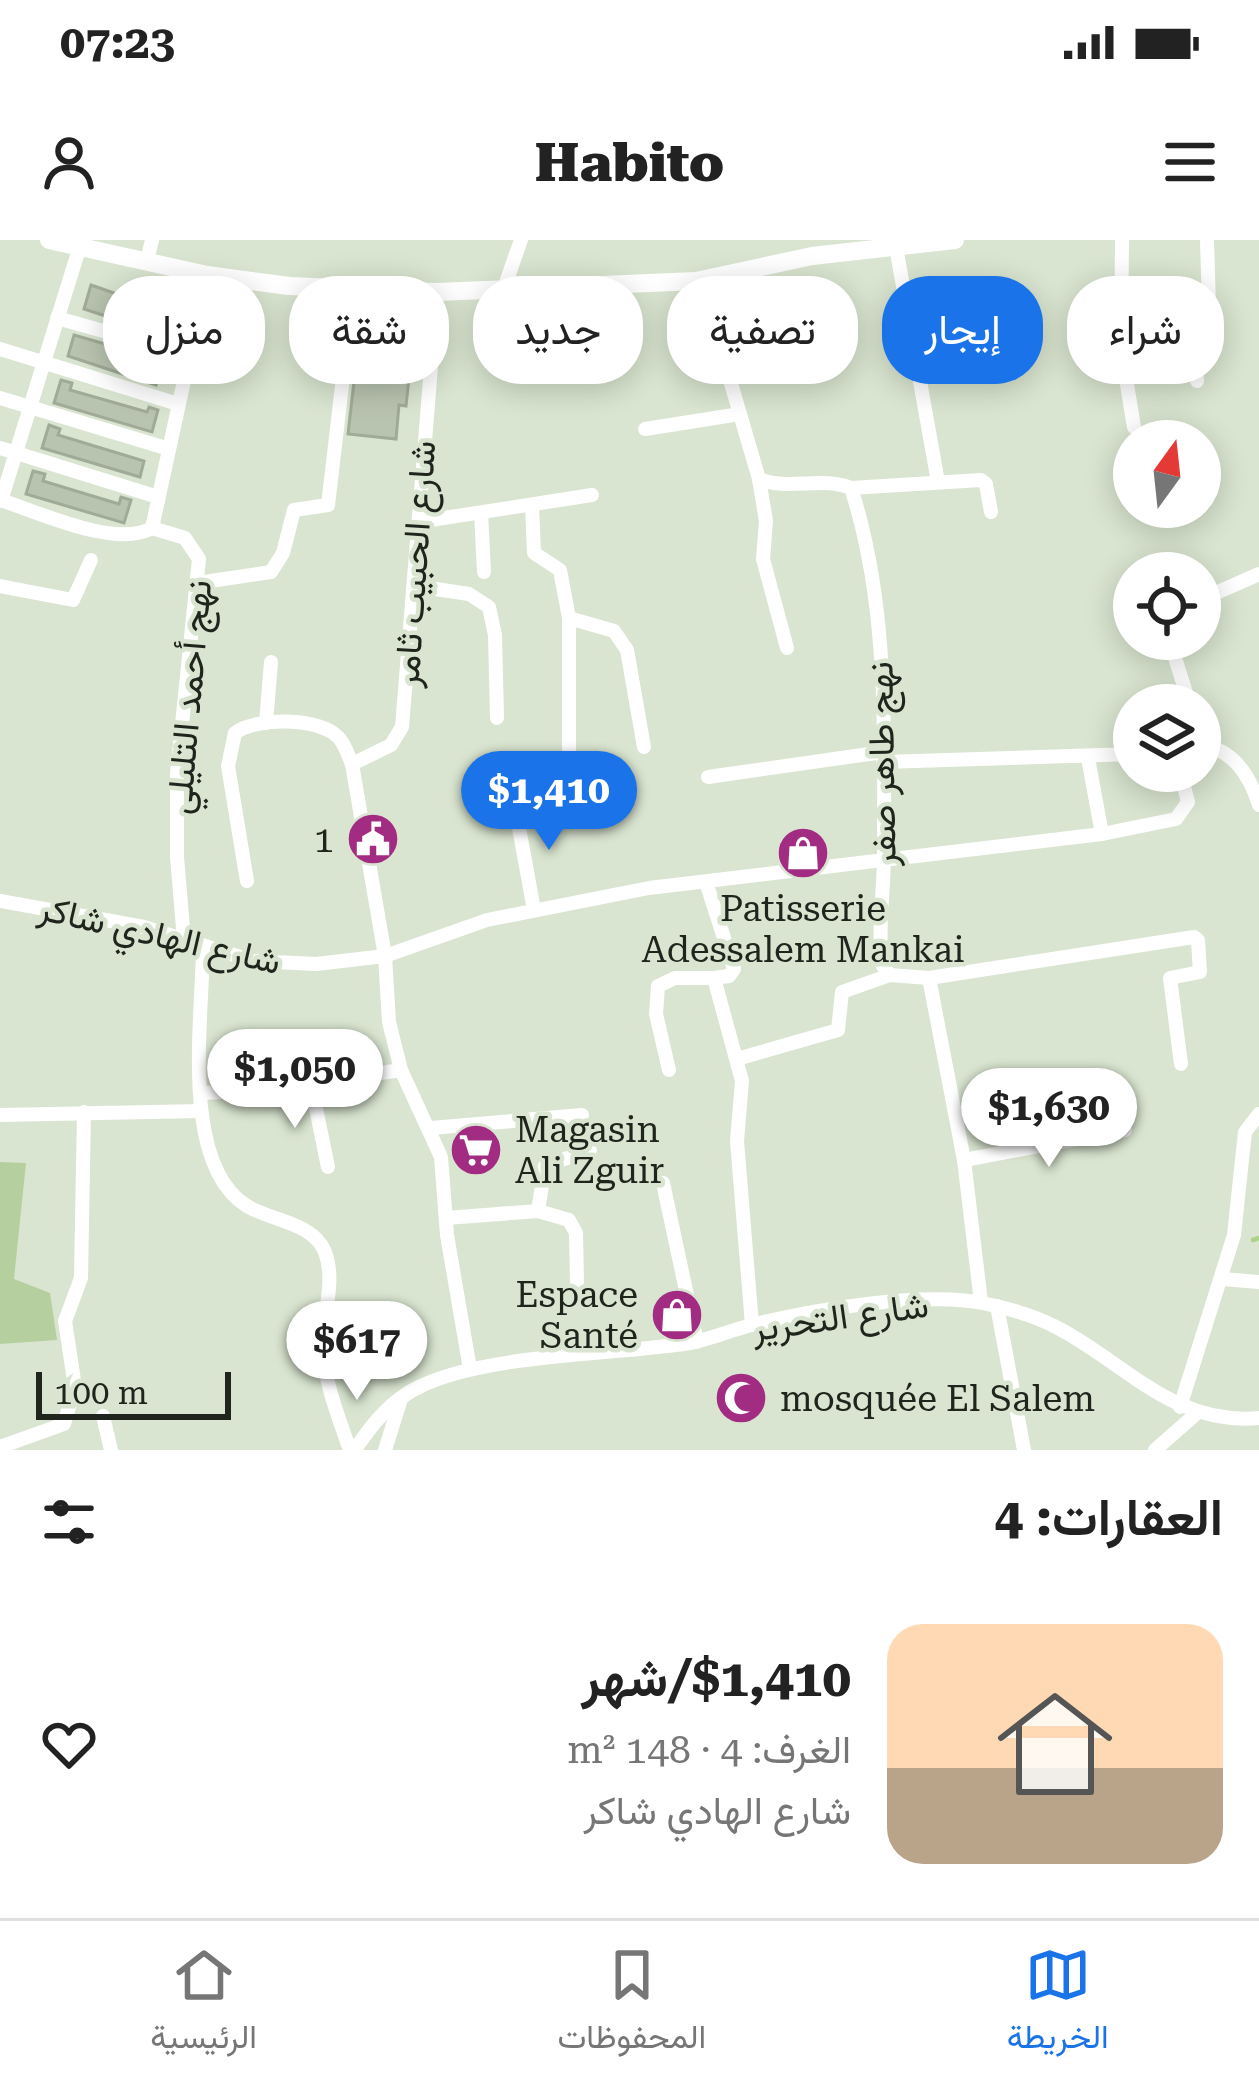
<!DOCTYPE html>
<html lang="ar">
<head>
<meta charset="utf-8">
<style>
	body { margin:0; font-family:"Roboto Serif",Vazirmatn,serif; background:#f6f6f6; color:#222; direction:rtl; height:100vh; display:flex; flex-direction:column; font-size:45px; white-space:nowrap }
	* { box-sizing:border-box; margin:0 }
	p { font-size:39px; color:#767676 }
	.icon { flex:none; width:66px; height:66px; fill:none; stroke:currentColor; stroke-width:2; stroke-linecap:round; stroke-linejoin:round }
	.map { position:relative; height:1210px; overflow:hidden; direction:ltr }
	.side { display:flex; flex-direction:column; background:#fff; flex:1 }
	.side>* { flex:none }
	.guide { position:absolute; left:36px; top:36px; width:1188px; height:108px; direction:rtl; display:flex; gap:24px }
	.needle { width:78px; rotate:15deg }
	.controls { position:absolute; left:1113px; top:180px; display:grid; gap:24px }
	.controls a { display:grid; place-items:center; width:108px; height:108px; border-radius:50%; background:#fff; box-shadow:0 6px 30px #0003; font-size:60px }
	.scale { position:absolute; left:36px; bottom:30px; width:195px; box-sizing:border-box; padding-left:12px; border:6px solid #1f241c; border-top:0; font-size:33px; line-height:42px; white-space:nowrap; color:#1f241c; -webkit-text-stroke:9px #d9e5d0; paint-order:stroke }
	.price { position:absolute; translate:-50% -102px; padding:0 27px; border-radius:42px; background:#fff; color:#222; font-size:39px; line-height:78px; filter:drop-shadow(0 3px 6px #0008) }
	.price::after { content:''; position:absolute; left:50%; top:72px; width:36px; height:27px; margin-left:-18px; background:inherit; clip-path:polygon(0 0,100% 0,50% 100%) }
	.price.current { background:#1a73e8; color:#fff }
	ul { padding:0; list-style:none }
	li { display:flex; align-items:center; gap:36px; height:300px; padding:0 36px }
	li span { display:grid; place-items:center; flex:none; width:336px; height:240px; border-radius:36px; color:#555 }
	li>.icon { margin-inline-start:auto }
	span .icon { width:144px; height:144px; fill:#fffc; stroke-width:1 }
	li b { font-size:51px }
	h2 { display:flex; justify-content:space-between; align-items:center; height:144px; padding:0 36px; font-size:51px }
	.chip { padding:0 42px; border-radius:48px; background:#fff; box-shadow:0 6px 30px #0003; font-size:42px; line-height:108px }
	.chip.current { background:#1a73e8; color:#fff }
	.status { display:flex; justify-content:space-between; align-items:center; height:84px; padding:0 60px; background:#fff; direction:ltr }
	.status svg { height:33px; fill:currentColor }
	header { display:flex; justify-content:space-between; align-items:center; height:156px; padding:0 36px; background:#fff; font-size:54px; font-weight:800 }
	.menu { display:flex; justify-content:space-around; align-items:center; height:168px; border-top:3px solid #e0e0e0; background:#fff; font-size:33px; color:#767676 }
	.menu a { display:grid; justify-items:center; gap:6px }
	.menu .current { color:#1a73e8 }
	.map>svg:first-child { display:block }
	.green { fill:#b5cf9f }
	.lines { fill:none; stroke-linecap:round; stroke-linejoin:round }
	.stream { stroke:#abd288; stroke-width:4.5 }
	.building { fill:#b9c4b0; stroke:#a0ab97; stroke-width:3 }
	.minor { stroke:#fff; stroke-width:14 }
	.major { stroke:#fff; stroke-width:18 }
	.labels { text-anchor:middle; stroke-width:9; stroke-linejoin:round; paint-order:stroke }
	.street-label { font-size:36px; fill:#1f241c; stroke:#d9e5d0 }
	.poi-label { font-size:36px; fill:#1f241c; stroke:#d9e5d0; text-anchor:end }
</style>
</head>
<body>
<div class="status"><b>07:23</b><svg viewBox="0 0 49 12"><path d="M0 12V9h3v3zM5 12V6h3v6zM10 12V3h3v9zM15 12V0h3v12zM26 1h20v11H26zM47 4h2v5h-2z"/></svg></div>
<header><svg class="icon" aria-label="menu" viewBox="0 0 24 24"><path d="M4 6h16M4 12h16M4 18h16"/></svg>Habito<svg class="icon" aria-label="person" viewBox="0 0 24 24"><circle cx="12" cy="8" r="4"/><path d="M4 21q1-7 8-7t8 7"/></svg></header>
<div class="map">
<svg width="1259" height="1210" viewBox="0 0 1259 1210">
	<rect width="100%" height="100%" fill="#d9e5d0"/>
	<path class="green" d="M0 922 26 923 14 1039 50 1053 57 1100 0 1104Z"/>
	<g class="lines">
		<path class="stream" d="M1253 1000 1259 998"/>
	</g>
	<g class="building">
		<path d="M91 45 177 75 170 97 84 69Z"/>
		<path d="M74 95 164 121 156 145 68 116Z"/>
		<path d="M355 133 409 138 406 166 399 165 396 199 348 194Z"/>
		<path d="M61 140 72 143 70 150 147 172 149 167 158 170 152 192 54 163Z"/>
		<path d="M49 185 60 189 58 195 144 221 140 237 42 208Z"/>
		<path d="M33 231 45 234 43 241 119 264 121 257 131 260 124 283 26 254Z"/>
	</g>
	<g class="lines">
		<g class="minor">
			<path d="M1122 0 1121 108 1134 187"/>
			<path d="M896 7 938 242"/>
			<path d="M147 20 152 0"/>
			<path d="M696 41 716 92 759 239C789 251 822 236 851 248 889 365 884 493 884 615 884 651 877 690 883 726L890 735 929 738 1194 697 1198 700 1200 732 1170 738 1181 824"/>
			<path d="M503 51 521 0"/>
			<path d="M437 52 402 487 391 505 352 524 385 716 389 782 401 830 441 917 447 995 470 1129"/>
			<path d="M57 78 189 115"/>
			<path d="M0 109 178 164"/>
			<path d="M1197 141 1194 82 1209 67 1207 0"/>
			<path d="M0 158 169 209"/>
			<path d="M645 189 740 174"/>
			<path d="M0 208 158 257"/>
			<path d="M759 239 766 281 763 319 787 408"/>
			<path d="M851 248 981 240 986 244 991 272"/>
			<path d="M0 260C39 272 116 309 152 288"/>
			<path d="M1 261 80 6"/>
			<path d="M532 265 534 313 560 330 569 378 614 391 627 410 644 507"/>
			<path d="M481 273 484 332"/>
			<path d="M418 282 592 255"/>
			<path d="M152 288 185 298 199 319 177 533V617L184 700"/>
			<path d="M152 288 207 35"/>
			<path d="M197 343 271 332 283 313 294 270 328 265 353 52"/>
			<path d="M0 346 73 360 91 320"/>
			<path d="M415 346 469 354 489 367 495 395 497 478"/>
			<path d="M1200 360 1259 334"/>
			<path d="M569 378V510"/>
			<path d="M1169 399 1190 465"/>
			<path d="M266 483 271 422"/>
			<path d="M1200 506C1232 507 1250 536 1259 565"/>
			<path d="M1088 518 1102 594"/>
			<path d="M883 522 1134 514"/>
			<path d="M708 537 883 512"/>
			<path d="M515 566 534 670"/>
			<path d="M247 641 228 526 235 493C256 477 319 477 338 497 345 504 348 515 352 524"/>
			<path d="M706 642 734 729 729 736 714 738 742 841 737 901 752 1085"/>
			<path d="M0 661 144 687 253 721 316 724 385 716 487 680 649 648 1102 594 1176 579 1188 562 1180 531"/>
			<path d="M203 705C203 776 179 924 247 966 271 981 313 982 325 1012 336 1041 323 1073 323 1103 323 1139 338 1176 350 1210"/>
			<path d="M929 738 964 920 981 1062"/>
			<path d="M737 819 838 790 842 752 890 735"/>
			<path d="M669 830 656 774 658 746 675 738H714"/>
			<path d="M311 844 328 927"/>
			<path d="M202 853 267 850 401 830"/>
			<path d="M0 875 201 871"/>
			<path d="M431 888 582 875"/>
			<path d="M964 920 1125 890"/>
			<path d="M663 943 697 1102"/>
			<path d="M538 971 545 926 590 910"/>
			<path d="M446 978 538 971 569 980 576 993 577 1044"/>
			<path d="M1222 1039 1259 1042"/>
			<path d="M997 1066 1024 1210"/>
			<path d="M1180 1167 1234 995 1245 892 1259 874"/>
			<path d="M103 1176 111 1210"/>
			<path d="M0 1207 64 1184 75 1147 65 1081 81 1038 84 872"/>
			<path d="M356 1208C373 1183 392 1159 421 1146 487 1114 613 1115 690 1103 711 1099 731 1090 752 1085 811 1070 928 1050 987 1064 1011 1069 1035 1076 1056 1087 1126 1123 1173 1186 1259 1178"/>
			<path d="M385 1210 401 1159"/>
			<path d="M1155 1210 1197 1173"/>
		</g>
		<path class="major" d="M49 0 207 35 289 46 437 52 696 41 812 16 955 0"/>
	</g>
	<defs>
		<g id="civic-disc" transform="scale(2.7)"><circle r="9.5" fill="#a32c83" stroke="#d9e5d0"/><path d="M-.6-6.5H3V-4.5H.6V-3L4-1V1h2V6H-6V1h2V-1L-.6-3ZM-1.2 2.5V6h2.4V2.5Z" fill="#fff"/></g>
		<g id="shop-disc" transform="scale(2.7)"><circle r="9.5" fill="#a32c83" stroke="#d9e5d0"/><path d="M-5-2.5h2.3a2.7 3.5 0 0 1 5.4 0H5L5.5 6h-11ZM-1.5-2.5h3a1.5 2.3 0 0 0-3 0Z" fill="#fff"/></g>
		<g id="supermarket-disc" transform="scale(2.7)"><circle r="9.5" fill="#a32c83" stroke="#d9e5d0"/><path d="M-6-5.5h2.5l.6 2H6L4.5 2H-2.5L-4.4-4H-6ZM-1.5 3.2a1.3 1.3 0 1 0 .1 0ZM3 3.2a1.3 1.3 0 1 0 .1 0Z" fill="#fff"/></g>
		<g id="mosque-disc" transform="scale(2.7)"><circle r="9.5" fill="#a32c83" stroke="#d9e5d0"/><path d="M3.5-4.9A6 6 0 1 0 3.5 4.9A5 5 0 1 1 3.5-4.9Z" fill="#fff"/></g>
	</defs>
	<g fill-rule="evenodd">
		<use href="#civic-disc" x="373" y="599"/>
		<use href="#shop-disc" x="803" y="613"/>
		<use href="#supermarket-disc" x="476" y="910"/>
		<use href="#shop-disc" x="677" y="1075"/>
		<use href="#mosque-disc" x="741" y="1158"/>
	</g>
	<g class="labels">
		<g class="street-label">
			<text transform="translate(414 324) rotate(-86)" y="13">شارع الحبيب ثامر</text>
			<text transform="translate(188 457) rotate(-85)" y="13">نهج أحمد التليلي</text>
			<text transform="translate(881 524) rotate(-91)" y="13">نهج طاهر صفر</text>
			<text transform="translate(160 694) rotate(13)" y="13">شارع الهادي شاكر</text>
			<text transform="translate(840 1076) rotate(-8)" y="13">شارع التحرير</text>
		</g>
		<g class="poi-label">
			<text x="334" y="612">1</text>
			<text x="803" y="681" text-anchor="middle">Patisserie<tspan x="803" dy="41">Adessalem Mankai</tspan></text>
			<text x="515" y="902" text-anchor="start">Magasin<tspan x="515" dy="41">Ali Zguir</tspan></text>
			<text x="638" y="1067">Espace<tspan x="638" dy="41">Santé</tspan></text>
			<text x="780" y="1171" text-anchor="start">mosquée El Salem</text>
		</g>
	</g>
</svg>
<div class="controls">
<a><svg class="needle" viewBox="-14 -14 28 28"><path d="M0-13l5 13h-10z" fill="#e53935"/><path d="M0 13l5-13h-10z" fill="#767676"/></svg></a>
<a><svg class="icon" aria-label="locate" viewBox="0 0 24 24"><circle cx="12" cy="12" r="6"/><path d="M12 2v4M12 18v4M2 12h4M18 12h4"/></svg></a>
<a><svg class="icon" aria-label="layers" viewBox="0 0 24 24"><path d="M12 4l9 5-9 5-9-5zM3 14l9 5 9-5"/></svg></a>
</div>
<div class="scale">100 m</div>
<b class="price current" style="left:549px;top:613px">$1,410</b>
<b class="price" style="left:295px;top:891px">$1,050</b>
<b class="price" style="left:1049px;top:930px">$1,630</b>
<b class="price" style="left:357px;top:1163px">$617</b>
<div class="guide">
<a class="chip">شراء</a>
<a class="chip current">إيجار</a>
<a class="chip">تصفية</a>
<a class="chip">جديد</a>
<a class="chip">شقة</a>
<a class="chip">منزل</a>
</div>
</div>
<section class="side">
<h2>العقارات: 4<svg class="icon" aria-label="filters" viewBox="0 0 24 24"><path d="M4 7h16M4 17h16"/><circle cx="9" cy="7" r="2"/><circle cx="15" cy="17" r="2"/></svg></h2>
<ul>
<li><span style="background:linear-gradient(#ffd9b3 60%,#b9a48a 0)"><svg class="icon" aria-label="home" viewBox="0 0 24 24"><path d="M3 11l9-7 9 7M6 9v11h12V9"/></svg></span><div><b>$1,410/شهر</b><p>الغرف: 4 · 148 m²</p><p>شارع الهادي شاكر</p></div><svg class="icon" aria-label="heart" viewBox="0 0 24 24"><path d="M12 20l-8-8c-3-5 5-10 8-4 3-6 11-1 8 4z"/></svg></li>
</ul>
</section>
<nav class="menu">
<a class="current"><svg class="icon" aria-label="map" viewBox="0 0 24 24"><path d="M3 6l6-2 6 2 6-2v14l-6 2-6-2-6 2zM9 4v14M15 6v14"/></svg>الخريطة</a>
<a><svg class="icon" aria-label="saved" viewBox="0 0 24 24"><path d="M7 4h10v16l-5-4-5 4z"/></svg>المحفوظات</a>
<a><svg class="icon" aria-label="home" viewBox="0 0 24 24"><path d="M3 11l9-7 9 7M6 9v11h12V9"/></svg>الرئيسية</a>
</nav>
</body>
</html>
